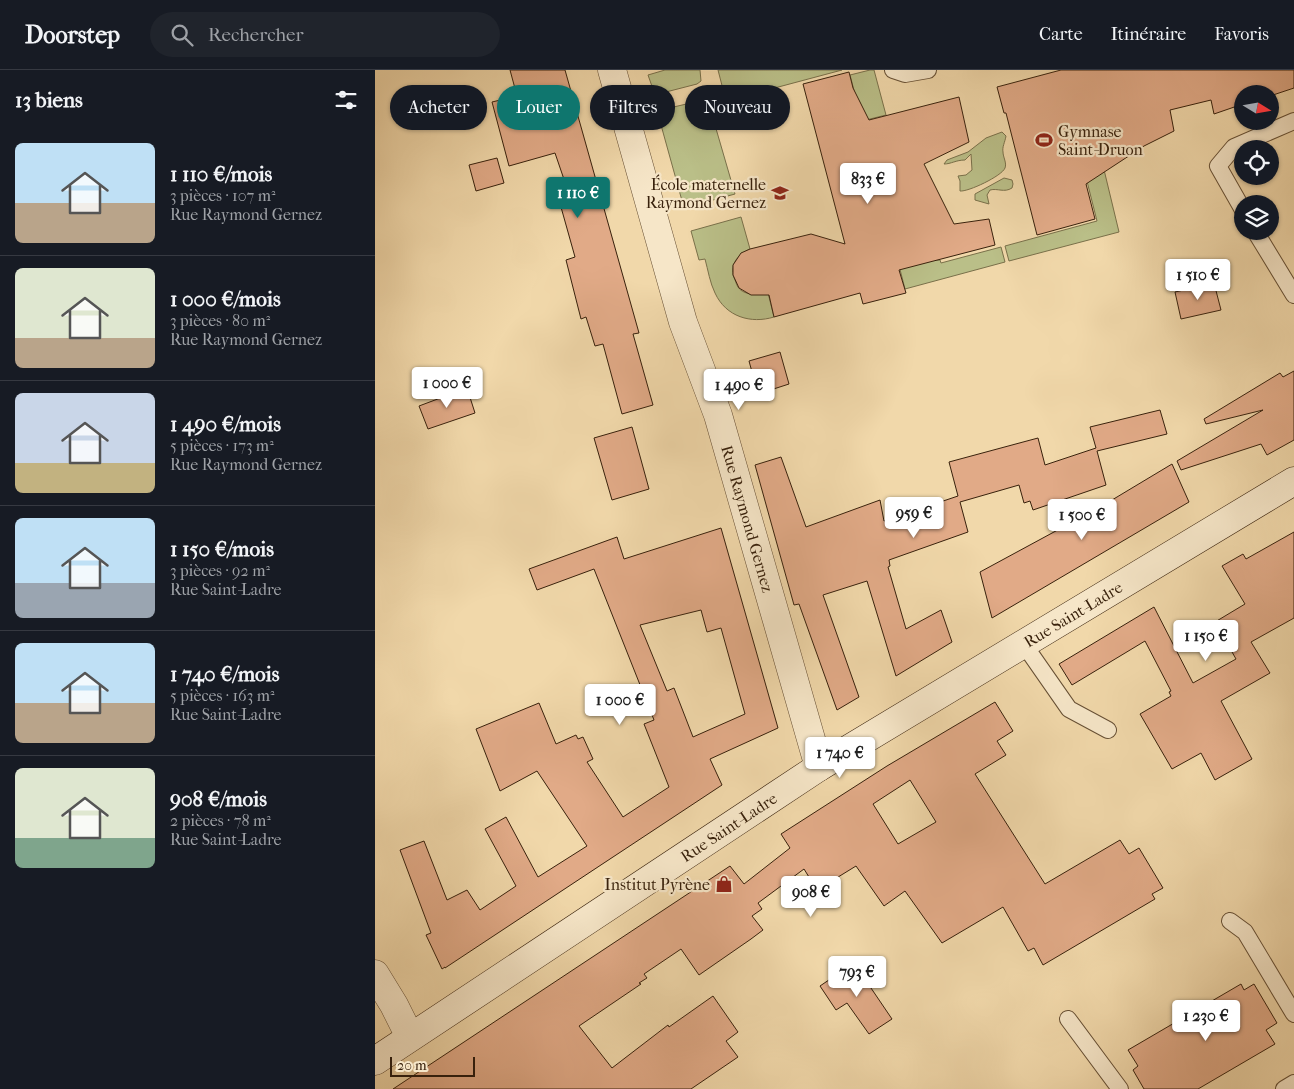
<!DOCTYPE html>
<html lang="fr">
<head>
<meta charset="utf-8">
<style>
	body { margin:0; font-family:"IM FELL French Canon",serif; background:#20242c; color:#f1f3f6; height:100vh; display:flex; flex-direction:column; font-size:19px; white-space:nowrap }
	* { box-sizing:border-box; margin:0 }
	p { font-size:16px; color:#9ea1a6 }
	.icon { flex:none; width:28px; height:28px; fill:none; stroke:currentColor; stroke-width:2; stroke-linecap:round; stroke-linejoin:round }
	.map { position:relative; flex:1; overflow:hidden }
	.details { display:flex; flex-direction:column; background:#171b24; width:375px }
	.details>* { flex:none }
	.guide { position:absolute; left:15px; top:15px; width:475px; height:45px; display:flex; gap:10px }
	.needle { width:32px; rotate:101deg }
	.controls { position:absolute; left:859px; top:15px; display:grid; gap:10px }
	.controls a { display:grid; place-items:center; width:45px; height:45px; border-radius:50%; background:#171b24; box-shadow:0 1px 4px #0004; font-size:25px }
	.scale { position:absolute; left:15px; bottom:12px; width:85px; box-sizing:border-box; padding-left:5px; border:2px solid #38210c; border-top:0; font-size:14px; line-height:18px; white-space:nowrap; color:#38210c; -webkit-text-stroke:4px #f6e6c8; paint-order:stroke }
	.price { position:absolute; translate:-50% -42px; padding:0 11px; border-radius:5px; background:#fff; color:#222; font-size:16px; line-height:32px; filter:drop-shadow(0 1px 2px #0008) }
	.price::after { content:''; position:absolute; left:50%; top:30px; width:15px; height:11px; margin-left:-8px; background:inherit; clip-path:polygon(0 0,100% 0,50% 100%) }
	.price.on { background:#0f766e; color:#fff }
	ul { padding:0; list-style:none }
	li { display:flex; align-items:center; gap:15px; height:125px; padding:0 15px }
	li+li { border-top:1px solid #363941 }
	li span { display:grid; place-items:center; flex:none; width:140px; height:100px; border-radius:8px; color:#555 }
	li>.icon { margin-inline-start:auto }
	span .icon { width:60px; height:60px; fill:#fffc; stroke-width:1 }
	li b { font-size:21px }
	h2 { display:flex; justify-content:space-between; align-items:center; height:60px; padding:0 15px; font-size:21px }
	.pill { padding:0 18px; border-radius:22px; background:#171b24; box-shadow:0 1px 4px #0004; font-size:18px; line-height:45px }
	.pill.on { background:#0f766e; color:#fff }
	header { display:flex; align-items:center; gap:30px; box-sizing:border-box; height:70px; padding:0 25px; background:#171b24; border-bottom:1px solid #363941 }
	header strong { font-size:24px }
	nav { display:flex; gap:28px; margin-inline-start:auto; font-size:18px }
	.search { width:350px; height:45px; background:#20242c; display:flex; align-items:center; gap:12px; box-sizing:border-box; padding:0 18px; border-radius:28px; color:#9ea1a6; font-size:19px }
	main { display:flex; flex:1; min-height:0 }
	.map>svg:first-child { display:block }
	.green { fill:#babf88; stroke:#79704a }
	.building { fill:#e1aa87; stroke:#38210c; fill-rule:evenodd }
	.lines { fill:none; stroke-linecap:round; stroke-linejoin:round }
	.lane-casing { stroke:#664f34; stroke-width:18 }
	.street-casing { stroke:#664f34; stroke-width:29 }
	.secondary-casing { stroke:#38210c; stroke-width:29 }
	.lane { stroke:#f6e6c8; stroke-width:16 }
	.street { stroke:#f6e6c8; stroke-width:28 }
	.secondary { stroke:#f6e6c8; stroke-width:28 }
	.labels { text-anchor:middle; stroke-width:4.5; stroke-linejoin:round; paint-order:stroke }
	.poi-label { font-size:16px; fill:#38210c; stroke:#f6e6c8; text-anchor:end }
	.street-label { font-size:16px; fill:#38210c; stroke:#f6e6c8 }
</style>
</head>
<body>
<header>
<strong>Doorstep</strong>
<div class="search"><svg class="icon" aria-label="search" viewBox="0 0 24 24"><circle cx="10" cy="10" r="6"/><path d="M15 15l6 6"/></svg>Rechercher</div>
<nav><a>Carte</a><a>Itinéraire</a><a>Favoris</a></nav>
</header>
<main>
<section class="details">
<h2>13 biens<svg class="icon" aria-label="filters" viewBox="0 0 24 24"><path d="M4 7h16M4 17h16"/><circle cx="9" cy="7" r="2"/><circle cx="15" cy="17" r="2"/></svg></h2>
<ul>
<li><span style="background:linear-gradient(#bfe0f5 60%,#b9a48a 0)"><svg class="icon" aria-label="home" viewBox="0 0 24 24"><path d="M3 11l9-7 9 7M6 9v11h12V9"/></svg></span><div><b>1 110 €/mois</b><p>3 pièces · 107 m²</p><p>Rue Raymond Gernez</p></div></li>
<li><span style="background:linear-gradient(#dfe7d0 70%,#b9a48a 0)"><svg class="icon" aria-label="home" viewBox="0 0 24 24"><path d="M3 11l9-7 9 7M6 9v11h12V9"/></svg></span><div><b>1 000 €/mois</b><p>3 pièces · 80 m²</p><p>Rue Raymond Gernez</p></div></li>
<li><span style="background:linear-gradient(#c9d6e8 70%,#c2b280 0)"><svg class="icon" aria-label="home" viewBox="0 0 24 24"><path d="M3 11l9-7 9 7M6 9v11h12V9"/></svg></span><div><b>1 490 €/mois</b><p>5 pièces · 173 m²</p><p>Rue Raymond Gernez</p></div></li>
<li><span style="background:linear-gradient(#bfe0f5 65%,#9aa5b1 0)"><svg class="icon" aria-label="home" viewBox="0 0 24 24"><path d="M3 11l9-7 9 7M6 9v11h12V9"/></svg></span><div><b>1 150 €/mois</b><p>3 pièces · 92 m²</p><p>Rue Saint-Ladre</p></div></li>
<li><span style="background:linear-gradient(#bfe0f5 60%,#b9a48a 0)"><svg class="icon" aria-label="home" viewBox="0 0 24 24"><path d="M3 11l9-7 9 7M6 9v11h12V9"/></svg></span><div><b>1 740 €/mois</b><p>5 pièces · 163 m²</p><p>Rue Saint-Ladre</p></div></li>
<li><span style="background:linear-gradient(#dfe7d0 70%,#7fa58c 0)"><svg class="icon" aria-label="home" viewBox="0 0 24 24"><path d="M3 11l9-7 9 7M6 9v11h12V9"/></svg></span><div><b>908 €/mois</b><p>2 pièces · 78 m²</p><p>Rue Saint-Ladre</p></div></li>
</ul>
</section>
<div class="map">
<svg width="919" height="1019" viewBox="0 0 919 1019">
	<rect width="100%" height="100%" fill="#f1d8aa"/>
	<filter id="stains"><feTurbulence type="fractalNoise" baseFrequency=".004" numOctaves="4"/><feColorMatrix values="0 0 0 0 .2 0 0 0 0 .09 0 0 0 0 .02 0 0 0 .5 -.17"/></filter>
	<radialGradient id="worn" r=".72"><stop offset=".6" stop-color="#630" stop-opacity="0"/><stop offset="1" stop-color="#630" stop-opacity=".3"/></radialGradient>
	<g class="green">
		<path d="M290 0H325L326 11 322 14 287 23 279 22 273 5Z"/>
		<path d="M343 0H467L351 31Z"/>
		<path d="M495 0H499L511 45 487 51 475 5Z"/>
		<path d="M705 0 744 162 634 191 630 176 722 151 685 4Z"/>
		<path d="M320 32H327L335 38 360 124 309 138 286 55 285 46 287 41 290 39Z"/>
		<path d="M627 62 631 66C630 72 627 77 628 82 628 87 632 93 630 98 627 106 593 122 585 121V111L583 106 591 105 597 100 596 84 590 90C581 90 576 94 569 94L572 90 593 82 611 68Z"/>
		<path d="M501 105 561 190H565L566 193 626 177 630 192 530 219Z"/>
		<path d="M629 108 637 110 638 114 637 118C629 123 623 118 615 120L612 125 614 134 600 130V124Z"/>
		<path d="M366 147 375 179C362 185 353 196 360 210 362 216 364 220 369 222 377 226 385 224 393 223L399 247C376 254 351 247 340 223 335 213 333 200 330 189L324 190 316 161Z"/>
	</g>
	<g class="building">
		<path d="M135 0H190L264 263 258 264 278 335 247 344 228 274 220 276 211 247 206 249 191 190 200 187 184 130 195 127 180 83 134 96 117 32 142 26Z"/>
		<path d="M686 0H919V18L895 26V24H868V34L839 44 836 30 795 40 799 61 769 76 711 114 720 149 662 165 631 43H629L622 17Z"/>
		<path d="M474 2 478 18 494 50 584 27 594 72 549 94 579 154 614 149 620 175 524 200 531 223 488 234 485 223 399 247 394 225H376L364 218 358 205V195L366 183 375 179 436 164 470 174 428 14Z"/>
		<path d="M122 88 129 113 101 121 94 95Z"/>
		<path d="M839 213 846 240 806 249 800 222Z"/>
		<path d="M405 282 414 314 383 324 374 291Z"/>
		<path d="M919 301V370L892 385 886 374 806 400 802 391 888 340 831 354 829 349 905 303 908 307Z"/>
		<path d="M92 318 100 343 53 359 44 336Z"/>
		<path d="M785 340 792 364 722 381 731 415 658 440 655 431 649 433 644 415 585 432 593 462 514 490 515 496 513 497 531 559 566 540 577 572 521 606 492 511 448 525 484 627 462 640 424 534 419 535 380 395 406 387 431 457 505 430 509 451 583 426 574 392 663 368 670 395 721 378 715 357Z"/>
		<path d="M257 357 274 419 237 430 219 368Z"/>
		<path d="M797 394 814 432 617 548 605 502 727 436Z"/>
		<path d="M346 458 403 658 335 689 347 715 70 898V897L67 899 51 865 56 863 25 780 49 771 72 830 92 820 105 840 141 816 110 759 131 747 163 807 212 776 162 701 125 721 101 659 164 633 181 674 201 665 203 669 208 667 218 689 212 692 248 747 294 717 269 654 279 650 219 499 162 520 154 499 242 467 249 489ZM326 540 332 562 346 558 370 644 318 667 299 618 292 621 265 555Z"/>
		<path d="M919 462V548L876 572 895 603 846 631 877 689 840 710 826 683 797 699 765 644 796 626 794 622 796 621 770 571 697 615 684 594 779 537 818 613 861 589 840 552 870 534 847 496 868 484 871 489Z"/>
		<path d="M620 632 638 661 622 671 631 685 600 704 670 814 745 770 754 784 764 778 788 818 777 824 780 829 668 895 659 878 653 881 628 837 567 873 530 821 509 836 481 796 442 820 429 799 383 833 387 839 377 846 388 860 376 869 324 905 306 879 269 904 272 908 264 913 266 914 204 956 237 998 293 955 294 957 338 926 363 962 351 971 363 987 316 1019H18L355 796 369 814 415 778 406 764 512 696ZM535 710 561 752 523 774 498 734Z"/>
		<path d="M479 893 517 949 494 964 472 933 461 940 445 916Z"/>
		<path d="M866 914 869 920 879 914 902 953 891 960 900 974 823 1019H769L758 1000 763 996 753 980Z"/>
	</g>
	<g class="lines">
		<g class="lane-casing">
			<g id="lane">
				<path d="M518 0 530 4 553 0"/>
				<path d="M868 140 843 96 859 77 919 51"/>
				<path d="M880 161 919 225"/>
				<path d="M648 573 694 639 733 660"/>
				<path d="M855 851 870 862 919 944"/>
				<path d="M693 949 745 1019"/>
				<path d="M909 1019 919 1013"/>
			</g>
		</g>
		<g class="street-casing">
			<g id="street">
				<path id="s1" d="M237 0 308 252 343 345 444 697"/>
				<path d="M0 904 19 935 35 967"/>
			</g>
		</g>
		<g class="secondary-casing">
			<g id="secondary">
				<path id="s2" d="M0 991 444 697 919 411"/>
			</g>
		</g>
		<use href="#lane" class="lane"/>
		<use href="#street" class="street"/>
		<use href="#secondary" class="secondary"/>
	</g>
	<defs>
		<g id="stadium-bare" transform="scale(1.35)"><path d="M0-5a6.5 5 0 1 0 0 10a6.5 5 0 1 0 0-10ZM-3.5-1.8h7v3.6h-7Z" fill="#8f2418" stroke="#f6e6c8" stroke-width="2.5" paint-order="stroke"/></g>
		<g id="school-bare" transform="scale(1.35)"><path d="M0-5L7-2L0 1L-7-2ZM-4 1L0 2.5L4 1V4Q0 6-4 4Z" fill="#8f2418" stroke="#f6e6c8" stroke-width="2.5" paint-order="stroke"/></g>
		<g id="shop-bare" transform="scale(1.35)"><path d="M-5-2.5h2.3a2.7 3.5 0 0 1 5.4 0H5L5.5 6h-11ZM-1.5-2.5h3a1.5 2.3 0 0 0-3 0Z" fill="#8f2418" stroke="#f6e6c8" stroke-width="2.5" paint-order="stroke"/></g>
	</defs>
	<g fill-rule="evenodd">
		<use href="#stadium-bare" x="669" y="70"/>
		<use href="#school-bare" x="405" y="123"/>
		<use href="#shop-bare" x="349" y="814"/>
	</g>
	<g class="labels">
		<g class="poi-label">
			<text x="683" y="67" text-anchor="start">Gymnase<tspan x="683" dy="18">Saint-Druon</tspan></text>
			<text x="391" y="120">École maternelle<tspan x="391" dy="18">Raymond Gernez</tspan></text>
			<text x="335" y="820">Institut Pyrène</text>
		</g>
		<g class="street-label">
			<text dy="6" stroke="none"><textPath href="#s1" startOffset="469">Rue Raymond Gernez</textPath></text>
			<text dy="6" stroke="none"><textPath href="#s2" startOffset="829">Rue Saint-Ladre</textPath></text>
			<text dy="6" stroke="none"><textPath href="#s2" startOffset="424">Rue Saint-Ladre</textPath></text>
		</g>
	</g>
	<rect width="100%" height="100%" filter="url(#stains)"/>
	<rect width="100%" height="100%" fill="url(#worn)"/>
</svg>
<div class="controls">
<a><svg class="needle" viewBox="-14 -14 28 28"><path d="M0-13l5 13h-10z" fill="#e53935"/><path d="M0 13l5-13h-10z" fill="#9ea1a6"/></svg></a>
<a><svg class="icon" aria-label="locate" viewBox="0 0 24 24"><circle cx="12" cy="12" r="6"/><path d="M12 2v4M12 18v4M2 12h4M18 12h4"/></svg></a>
<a><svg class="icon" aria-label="layers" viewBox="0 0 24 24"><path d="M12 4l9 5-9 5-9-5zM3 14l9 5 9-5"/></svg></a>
</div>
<div class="scale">20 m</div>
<b class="price" style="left:493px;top:135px">833 €</b>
<b class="price on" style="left:203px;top:149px">1 110 €</b>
<b class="price" style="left:823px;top:231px">1 510 €</b>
<b class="price" style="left:72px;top:339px">1 000 €</b>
<b class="price" style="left:364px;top:341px">1 490 €</b>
<b class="price" style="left:539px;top:469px">959 €</b>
<b class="price" style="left:707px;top:471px">1 500 €</b>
<b class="price" style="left:831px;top:592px">1 150 €</b>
<b class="price" style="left:245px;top:656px">1 000 €</b>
<b class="price" style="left:465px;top:709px">1 740 €</b>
<b class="price" style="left:436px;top:848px">908 €</b>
<b class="price" style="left:482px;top:928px">793 €</b>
<b class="price" style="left:831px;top:972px">1 230 €</b>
<div class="guide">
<a class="pill">Acheter</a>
<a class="pill on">Louer</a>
<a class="pill">Filtres</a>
<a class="pill">Nouveau</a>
</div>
</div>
</main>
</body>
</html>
